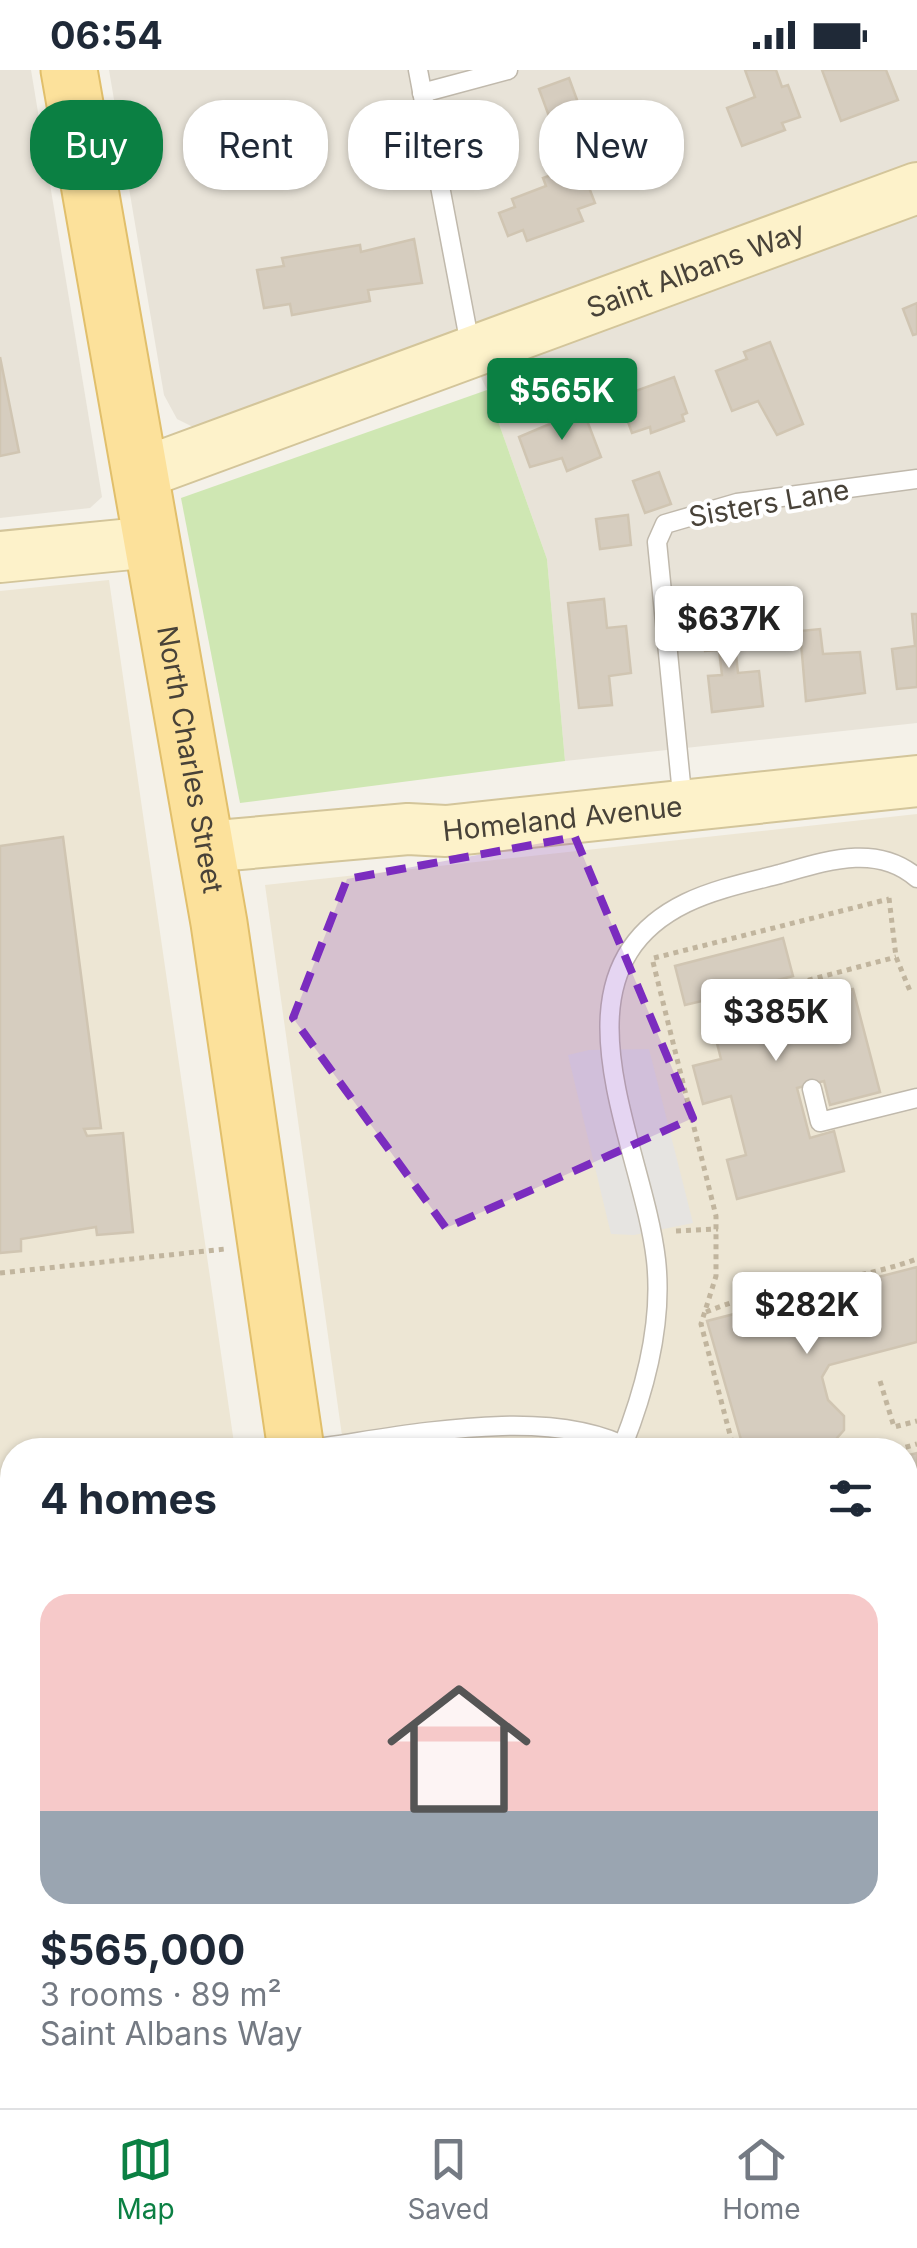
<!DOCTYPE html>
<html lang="en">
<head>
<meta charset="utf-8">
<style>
	body { margin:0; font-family:Inter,sans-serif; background:#f6f6f7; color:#1f2937; height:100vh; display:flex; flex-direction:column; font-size:38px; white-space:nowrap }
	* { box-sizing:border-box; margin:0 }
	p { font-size:32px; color:#747a83 }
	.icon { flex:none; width:55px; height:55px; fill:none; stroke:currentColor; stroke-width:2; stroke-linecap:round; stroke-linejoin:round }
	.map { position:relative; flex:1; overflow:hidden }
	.drawer { position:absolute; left:0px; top:1368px; width:918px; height:672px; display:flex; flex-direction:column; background:#fff; border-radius:40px 40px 0 0; box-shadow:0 2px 8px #0004 }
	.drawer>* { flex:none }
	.hud { position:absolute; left:30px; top:30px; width:858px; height:90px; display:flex; gap:20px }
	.price { position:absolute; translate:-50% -85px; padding:0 22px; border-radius:10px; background:#fff; color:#222; font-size:32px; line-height:65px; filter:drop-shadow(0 2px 5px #0008) }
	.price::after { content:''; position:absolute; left:50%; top:60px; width:30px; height:22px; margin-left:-15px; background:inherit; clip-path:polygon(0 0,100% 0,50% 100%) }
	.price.selected { background:#0b8043; color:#fff }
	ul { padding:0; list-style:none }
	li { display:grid; align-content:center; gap:20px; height:530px; padding:0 40px }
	li span { display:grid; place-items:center; height:310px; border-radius:30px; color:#555 }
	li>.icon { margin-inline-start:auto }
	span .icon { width:180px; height:180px; fill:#fffc; stroke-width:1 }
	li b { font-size:42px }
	h2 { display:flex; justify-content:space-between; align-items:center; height:120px; padding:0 40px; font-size:42px }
	.chip { padding:0 35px; border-radius:40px; background:#fff; box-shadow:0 2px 8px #0004; font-size:35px; line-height:90px }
	.chip.selected { background:#0b8043; color:#fff }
	.status { display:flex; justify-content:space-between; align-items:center; height:70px; padding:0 50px; background:#fff; direction:ltr }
	.status svg { height:28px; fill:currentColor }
	.tabs { display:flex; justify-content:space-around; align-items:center; height:140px; border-top:2px solid #e0e1e3; background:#fff; font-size:28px; color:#747a83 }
	.tabs a { display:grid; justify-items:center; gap:5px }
	.tabs .selected { color:#0b8043 }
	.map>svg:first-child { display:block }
	.residential { fill:#e8e3d8 }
	.education { fill:#ede6d4 }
	.green { fill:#cfe7b3 }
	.parking { fill:#e6e4e1 }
	.building { fill:#d6cdbf; stroke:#d0c5b2; stroke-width:2.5 }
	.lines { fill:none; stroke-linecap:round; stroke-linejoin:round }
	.lane-casing { stroke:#c0b9ac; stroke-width:21 }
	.secondary-casing { stroke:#d3c59a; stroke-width:54 }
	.primary-casing { stroke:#e1bf6b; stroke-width:59 }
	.path { stroke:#c1b59e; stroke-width:5; stroke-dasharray:5 5; stroke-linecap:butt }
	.lane { stroke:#fff; stroke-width:18 }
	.secondary { stroke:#fdf2ca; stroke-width:50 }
	.primary { stroke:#fce19b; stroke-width:55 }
	.marked { fill:#7b2cbf; fill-opacity:0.2; stroke:#7b2cbf; stroke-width:8; stroke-dasharray:20 12; stroke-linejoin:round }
	.labels { text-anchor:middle; stroke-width:8; stroke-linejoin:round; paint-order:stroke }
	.street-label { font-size:28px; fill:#484238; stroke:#fff }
</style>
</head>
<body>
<div class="status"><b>06:54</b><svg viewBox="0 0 49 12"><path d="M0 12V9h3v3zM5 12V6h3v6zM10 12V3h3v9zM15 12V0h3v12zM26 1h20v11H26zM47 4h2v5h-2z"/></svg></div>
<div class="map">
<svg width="917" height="2038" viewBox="0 0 917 2038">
	<rect width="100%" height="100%" fill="#f4f1e9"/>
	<g class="residential">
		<path d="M0 0H31L102 427 90 438 0 448Z"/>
		<path d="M109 0H917V653L565 691 547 489 487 320 460 263 197 359 177 349 164 325Z"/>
	</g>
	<g class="education">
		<path d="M109 510 235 1380H12V2028H330L331 2038H0V521Z"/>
		<path d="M917 744V2038H437L436 2028H905V1380H344L265 815Z"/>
	</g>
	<path class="green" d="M487 320 547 489 565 691 240 733 181 428Z"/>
	<path class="parking" d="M649 979 693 1153 634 1165 611 1164 568 985 589 980Z"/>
	<g class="building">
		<path d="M745 0H776L782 17 788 15 800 47 782 53 785 60 742 76 727 38 755 27Z"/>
		<path d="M822 0H886L898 30 841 51Z"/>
		<path d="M569 8 580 38 550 49 539 19Z"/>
		<path d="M562 101 565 109 583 102 595 133 578 139 583 151 527 171 523 160 508 166 499 143 515 137 512 129 546 116 543 108Z"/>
		<path d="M414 169 422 213 368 220 370 231 292 245 290 234 264 238 257 200 284 196 282 188 360 175 361 182Z"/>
		<path d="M917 233V264L913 265 903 239Z"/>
		<path d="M770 272 803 354 777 365 758 331 732 341 716 301 747 289 744 282Z"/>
		<path d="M0 287 19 382 0 386Z"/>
		<path d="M674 307 687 343 682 345 684 351 651 363 650 357 632 363 619 327Z"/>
		<path d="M583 340 601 387 567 401 562 388 530 397 519 367Z"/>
		<path d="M659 402 671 434 645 443 633 411Z"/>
		<path d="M628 445 631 475 600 479 596 449Z"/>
		<path d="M604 529 607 558 626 556 631 603 609 606 612 635 579 638 568 533Z"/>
		<path d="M912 544H917V617L897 619 892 579 915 576Z"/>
		<path d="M732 548 738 603 759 601 763 636 712 642 708 606 722 605 719 580 705 581 701 551Z"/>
		<path d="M820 559 823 584 860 582 865 623 806 631 800 561Z"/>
		<path d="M63 767 101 1058 84 1059 87 1066 123 1063 133 1162 97 1165 96 1157 21 1169V1181L0 1183V776Z"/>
		<path d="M783 868 793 906 770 912 784 965 810 958 803 932 853 919 880 1022 830 1035 824 1011 797 1018 810 1068 834 1061 844 1101 737 1129 727 1090 746 1085 731 1026 703 1034 693 996 721 989 706 930 685 935 675 896Z"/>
		<path d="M917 1197V1272L829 1295 822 1307 828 1330 844 1346V1360L837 1368 840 1380H744L707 1251Z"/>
		<path d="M917 1383V1456L905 1459V1386Z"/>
	</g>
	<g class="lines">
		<g class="lane-casing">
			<g id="lane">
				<path d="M418 0 471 280"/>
				<path d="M422 23 508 0"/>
				<path d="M683 734 657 472 665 454 737 433 917 409"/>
				<path d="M812 1019 820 1052 917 1028"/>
				<path d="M623 1375C646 1317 663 1253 656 1190 643 1074 542 903 686 833 715 819 749 812 780 804 826 791 877 773 917 808"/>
				<path d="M303 1380C398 1368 546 1332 632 1380"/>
				<path d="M905 1487 917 1485"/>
				<path d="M905 1695 917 1702"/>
				<path d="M0 2016 12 2021"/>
				<path d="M30 2028 64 2038"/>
				<path d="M185 2028 243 2037 326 2028"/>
			</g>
		</g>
		<g class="secondary-casing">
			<g id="secondary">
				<path id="s1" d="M140 404 917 118"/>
				<path d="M0 487 152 472"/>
				<path id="s2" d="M206 777 408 759 446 761 917 711"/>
			</g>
		</g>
		<g class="primary-casing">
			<g id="primary">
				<path id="s3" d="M69 0 219 853 296 1380"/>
				<path d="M382 2028 384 2038"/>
			</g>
		</g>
		<g class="path">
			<path d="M889 828 896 887 910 921"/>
			<path d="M654 888 889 829"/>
			<path d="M653 892 716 1146V1206L701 1254 734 1380"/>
			<path d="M779 918 896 887"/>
			<path d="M676 1161 718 1159"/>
			<path d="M0 1203 225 1179"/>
			<path d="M706 1242C774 1214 848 1214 917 1189"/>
			<path d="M880 1311 894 1357 917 1351"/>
			<path d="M896 1380 917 1374"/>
			<path d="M905 2038 917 2007"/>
		</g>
		<use href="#lane" class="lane"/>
		<use href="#secondary" class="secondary"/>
		<use href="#primary" class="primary"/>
	</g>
	<path class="marked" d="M575 767 693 1048 446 1158 293 948 347 809Z"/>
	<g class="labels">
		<g class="street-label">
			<text dy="10" stroke="none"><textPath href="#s1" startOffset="592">Saint Albans Way</textPath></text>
			<text transform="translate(769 433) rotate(-10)" y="10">Sisters Lane</text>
			<text dy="10" stroke="none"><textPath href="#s3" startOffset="700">North Charles Street</textPath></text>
			<text dy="10" stroke="none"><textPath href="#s2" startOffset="358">Homeland Avenue</textPath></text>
		</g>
	</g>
</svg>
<b class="price selected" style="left:562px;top:373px">$565K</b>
<b class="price" style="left:729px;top:601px">$637K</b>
<b class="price" style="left:776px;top:994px">$385K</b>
<b class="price" style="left:807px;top:1287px">$282K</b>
<div class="hud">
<a class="chip selected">Buy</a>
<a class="chip">Rent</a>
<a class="chip">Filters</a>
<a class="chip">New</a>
</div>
<section class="drawer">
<h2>4 homes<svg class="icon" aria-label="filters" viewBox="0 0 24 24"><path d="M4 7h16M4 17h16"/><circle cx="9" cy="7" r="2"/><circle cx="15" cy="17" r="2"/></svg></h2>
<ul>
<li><span style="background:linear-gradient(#f6c9c9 70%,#9aa5b1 0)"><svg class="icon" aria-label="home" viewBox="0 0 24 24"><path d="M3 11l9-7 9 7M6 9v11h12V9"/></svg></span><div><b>$565,000</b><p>3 rooms · 89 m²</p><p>Saint Albans Way</p></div></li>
</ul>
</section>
</div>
<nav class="tabs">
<a class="selected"><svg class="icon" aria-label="map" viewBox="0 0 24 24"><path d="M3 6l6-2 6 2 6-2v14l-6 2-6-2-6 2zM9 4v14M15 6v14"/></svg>Map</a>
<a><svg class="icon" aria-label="saved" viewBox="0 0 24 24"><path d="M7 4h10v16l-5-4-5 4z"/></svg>Saved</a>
<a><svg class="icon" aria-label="home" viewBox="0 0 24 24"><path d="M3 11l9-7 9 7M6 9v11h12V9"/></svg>Home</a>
</nav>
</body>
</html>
